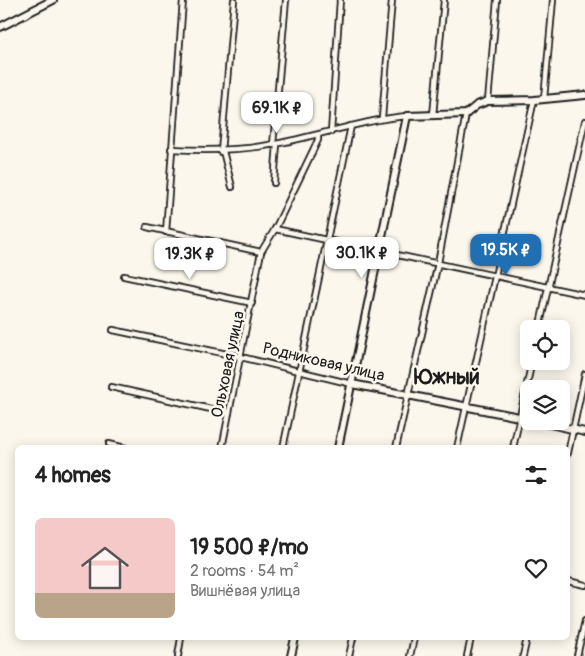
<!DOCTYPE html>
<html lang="en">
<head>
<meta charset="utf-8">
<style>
	body { margin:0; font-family:Pangolin,sans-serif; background:#f6f6f6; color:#222; height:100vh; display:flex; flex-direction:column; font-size:19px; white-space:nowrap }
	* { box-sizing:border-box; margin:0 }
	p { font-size:16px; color:#767676 }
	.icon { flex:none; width:28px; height:28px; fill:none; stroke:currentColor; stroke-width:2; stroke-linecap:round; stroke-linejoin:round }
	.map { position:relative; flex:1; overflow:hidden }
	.drawer { position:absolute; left:15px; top:445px; width:555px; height:195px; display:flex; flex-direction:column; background:#fff; border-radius:8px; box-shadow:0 2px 12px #0003 }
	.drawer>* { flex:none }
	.buttons { position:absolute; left:520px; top:320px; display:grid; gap:10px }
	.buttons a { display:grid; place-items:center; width:50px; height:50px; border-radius:8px; background:#fff; box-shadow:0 2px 12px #0003; font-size:25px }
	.price { position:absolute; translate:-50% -42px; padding:0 11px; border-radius:10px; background:#fff; color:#222; font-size:16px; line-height:32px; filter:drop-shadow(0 1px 2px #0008) }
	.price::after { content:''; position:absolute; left:50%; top:30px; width:15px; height:11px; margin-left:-8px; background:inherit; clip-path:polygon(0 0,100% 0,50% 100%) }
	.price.active { background:#1f6fb2; color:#fff }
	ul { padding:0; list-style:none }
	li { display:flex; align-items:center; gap:15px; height:125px; padding:0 20px }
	li span { display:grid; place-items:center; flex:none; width:140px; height:100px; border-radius:8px; color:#555 }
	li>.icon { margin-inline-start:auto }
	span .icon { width:60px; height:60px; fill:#fffc; stroke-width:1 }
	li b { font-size:21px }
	h2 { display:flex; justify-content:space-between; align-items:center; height:60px; padding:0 20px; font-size:21px }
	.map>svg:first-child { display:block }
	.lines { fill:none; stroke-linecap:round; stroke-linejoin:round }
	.street-casing { stroke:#1c1c1c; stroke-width:8 }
	.secondary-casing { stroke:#1c1c1c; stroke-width:10 }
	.street { stroke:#fbf7ec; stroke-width:4.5 }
	.secondary { stroke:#fbf7ec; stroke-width:6 }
	.labels { text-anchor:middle; stroke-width:5; stroke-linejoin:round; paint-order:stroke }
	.street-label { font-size:16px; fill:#1c1c1c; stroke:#fbf7ec }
	.district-label { font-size:21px; font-weight:bold; fill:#1c1c1c; stroke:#fbf7ec }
</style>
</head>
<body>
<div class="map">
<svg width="585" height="656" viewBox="0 0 585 656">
	<rect width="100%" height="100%" fill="#fbf7ec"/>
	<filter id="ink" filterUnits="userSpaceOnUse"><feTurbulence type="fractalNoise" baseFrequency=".02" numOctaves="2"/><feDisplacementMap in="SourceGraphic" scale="10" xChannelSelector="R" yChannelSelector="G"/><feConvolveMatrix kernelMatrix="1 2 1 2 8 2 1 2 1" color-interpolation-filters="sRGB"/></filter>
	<g filter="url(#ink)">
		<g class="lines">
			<g class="street-casing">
				<g id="street">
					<path d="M544 99 553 0"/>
					<path d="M488 101 497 0"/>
					<path d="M433 115 444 0"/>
					<path d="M382 118 392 0"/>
					<path d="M331 132 340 0"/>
					<path d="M273 145 286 0"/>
					<path d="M171 149C207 151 240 151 275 144 319 136 362 120 407 116"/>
					<path d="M223 151 232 187"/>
					<path d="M221 152 234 0"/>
					<path d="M274 183 277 144"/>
					<path d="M147 227 261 252"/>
					<path d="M275 229 585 295"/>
					<path d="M166 232 183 0"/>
					<path d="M124 276 252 303"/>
					<path d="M539 329 585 121"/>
					<path d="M113 330 241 357 352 384"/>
					<path d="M111 387 229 413"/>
					<path d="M109 444 125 448"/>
					<path d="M222 448 261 252 275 229 318 140V135"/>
					<path d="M283 448 351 126"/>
					<path d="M396 448 438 263 466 114"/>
					<path d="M457 448 534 100"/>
					<path d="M513 448 532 361"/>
					<path d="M568 453 585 374"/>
					<path d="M568 581 585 585"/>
					<path d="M178 656 181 638"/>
					<path d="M349 656 353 638"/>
					<path d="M410 656 414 638"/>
					<path d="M467 656 471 638"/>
					<path d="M523 656 527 638"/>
					<path d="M577 656 585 621"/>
				</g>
			</g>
			<g class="secondary-casing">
				<g id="secondary">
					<path d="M0 27 53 0"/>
					<path d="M352 384 529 419"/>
					<path d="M537 421 585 432"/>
					<path d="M338 448 407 116 466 114 477 105 488 101 534 100 585 95"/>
					<path d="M291 656 295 638"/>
				</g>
			</g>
			<use href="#street" class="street"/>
			<use href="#secondary" class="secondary"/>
		</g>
	</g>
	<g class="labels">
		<g class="street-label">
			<text transform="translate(324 361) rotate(13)" y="6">Родниковая улица</text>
			<text transform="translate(227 364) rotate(-78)" y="6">Ольховая улица</text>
		</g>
		<g class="district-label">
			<text x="447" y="384">Южный</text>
		</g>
	</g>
</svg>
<div class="buttons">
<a><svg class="icon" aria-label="locate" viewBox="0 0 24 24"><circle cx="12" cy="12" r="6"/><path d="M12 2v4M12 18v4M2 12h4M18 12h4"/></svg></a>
<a><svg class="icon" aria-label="layers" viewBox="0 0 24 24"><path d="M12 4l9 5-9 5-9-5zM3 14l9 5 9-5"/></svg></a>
</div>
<b class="price" style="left:277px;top:134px">69.1K ₽</b>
<b class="price active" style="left:506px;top:276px">19.5K ₽</b>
<b class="price" style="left:362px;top:279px">30.1K ₽</b>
<b class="price" style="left:190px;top:280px">19.3K ₽</b>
<section class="drawer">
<h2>4 homes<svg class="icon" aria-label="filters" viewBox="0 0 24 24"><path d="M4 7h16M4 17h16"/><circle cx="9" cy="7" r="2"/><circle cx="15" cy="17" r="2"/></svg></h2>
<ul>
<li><span style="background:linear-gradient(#f6c9c9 75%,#b9a48a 0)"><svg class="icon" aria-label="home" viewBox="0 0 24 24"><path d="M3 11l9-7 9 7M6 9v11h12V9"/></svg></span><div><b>19 500 ₽/mo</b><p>2 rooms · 54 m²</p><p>Вишнёвая улица</p></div><svg class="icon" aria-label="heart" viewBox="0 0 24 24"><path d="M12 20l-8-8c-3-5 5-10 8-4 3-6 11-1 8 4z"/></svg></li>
</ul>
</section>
</div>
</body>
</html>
